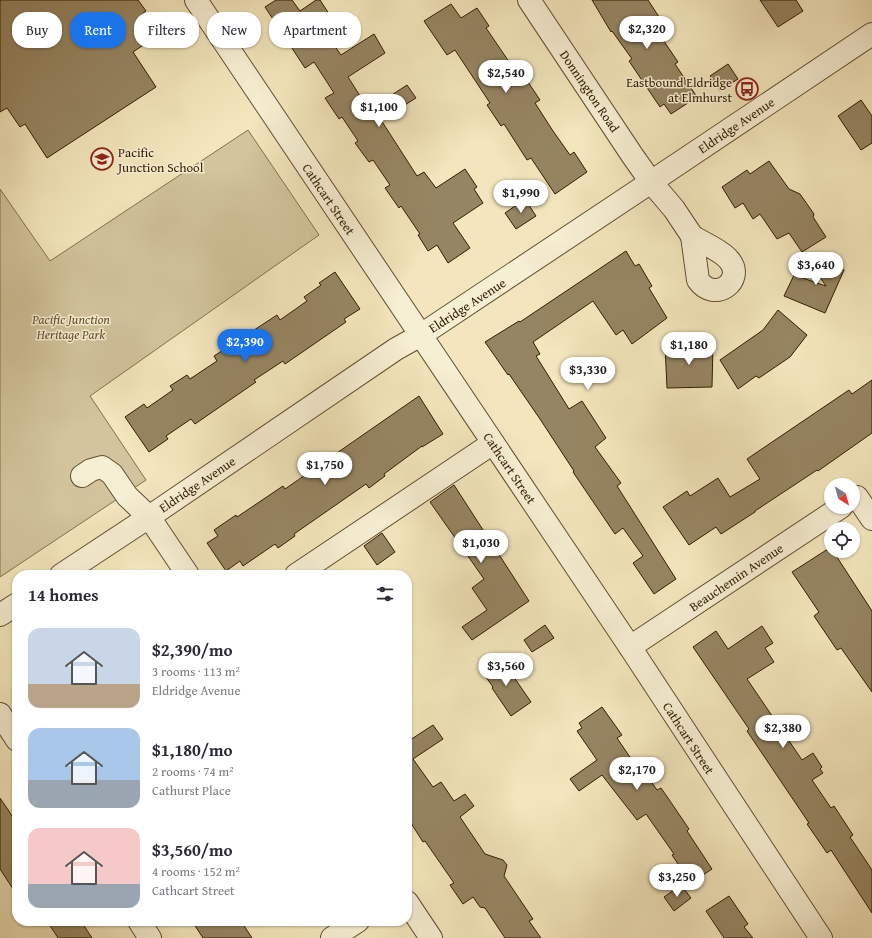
<!DOCTYPE html>
<html lang="en">
<head>
<meta charset="utf-8">
<style>
	body { margin:0; font-family:"Gentium Book Plus",serif; background:#f2f2f3; color:#2b2b33; height:100vh; display:flex; flex-direction:column; font-size:15px; white-space:nowrap }
	* { box-sizing:border-box; margin:0 }
	p { font-size:13px; color:#7c7c81 }
	.icon { flex:none; width:22px; height:22px; fill:none; stroke:currentColor; stroke-width:2; stroke-linecap:round; stroke-linejoin:round }
	.map { position:relative; flex:1; overflow:hidden }
	.side { position:absolute; left:12px; top:570px; width:400px; height:356px; display:flex; flex-direction:column; background:#fff; border-radius:16px; box-shadow:0 1px 3px #0004 }
	.side>* { flex:none }
	.guide { position:absolute; left:12px; top:12px; width:400px; height:36px; display:flex; gap:8px }
	.needle { width:26px; rotate:143deg }
	.buttons { position:absolute; left:824px; top:478px; display:grid; gap:8px }
	.buttons a { display:grid; place-items:center; width:36px; height:36px; border-radius:50%; background:#fff; box-shadow:0 1px 3px #0004; font-size:20px }
	.price { position:absolute; translate:-50% -34px; padding:0 9px; border-radius:14px; background:#fff; color:#222; font-size:13px; line-height:26px; filter:drop-shadow(0 1px 2px #0008) }
	.price::after { content:''; position:absolute; left:50%; top:24px; width:12px; height:9px; margin-left:-6px; background:inherit; clip-path:polygon(0 0,100% 0,50% 100%) }
	.price.current { background:#1a73e8; color:#fff }
	ul { padding:0; list-style:none }
	li { display:flex; align-items:center; gap:12px; height:100px; padding:0 16px }
	li span { display:grid; place-items:center; flex:none; width:112px; height:80px; border-radius:12px; color:#555 }
	li>.icon { margin-inline-start:auto }
	span .icon { width:48px; height:48px; fill:#fffc; stroke-width:1 }
	li b { font-size:17px }
	h2 { display:flex; justify-content:space-between; align-items:center; height:48px; padding:0 16px; font-size:17px }
	.tag { padding:0 14px; border-radius:16px; background:#fff; box-shadow:0 1px 3px #0004; font-size:14px; line-height:36px }
	.tag.current { background:#1a73e8; color:#fff }
	.map>svg:first-child { display:block }
	.green { fill:#d2c49c; stroke:#82704e }
	.building { fill:#968562; stroke:#321c00 }
	.lines { fill:none; stroke-linecap:round; stroke-linejoin:round }
	.minor-casing { stroke:#624e2f; stroke-width:24 }
	.minor { stroke:#f7efd3; stroke-width:22 }
	.labels { text-anchor:middle; stroke-width:3; stroke-linejoin:round; paint-order:stroke }
	.poi-label { font-size:13px; fill:#321c00; stroke:#f7efd3; text-anchor:end }
	.street-label { font-size:13px; fill:#321c00; stroke:#f7efd3 }
	.park-label { font-size:13px; font-style:italic; fill:#624e2f; stroke:#f7efd3 }
</style>
</head>
<body>
<div class="map">
<svg width="872" height="938" viewBox="0 0 872 938">
	<rect width="100%" height="100%" fill="#f3e6bc"/>
	<filter id="stains"><feTurbulence type="fractalNoise" baseFrequency=".005" numOctaves="4"/><feColorMatrix values="0 0 0 0 .2 0 0 0 0 .09 0 0 0 0 .02 0 0 0 .5 -.17"/></filter>
	<radialGradient id="worn" r=".72"><stop offset=".6" stop-color="#630" stop-opacity="0"/><stop offset="1" stop-color="#630" stop-opacity=".3"/></radialGradient>
	<path class="green" d="M248 130 319 235 90 396 146 480 0 577V189L50 261Z"/>
	<g class="building">
		<path d="M0 0H138L146 11 142 14 157 36 133 52 156 87 47 158 25 124 20 127 7 108 0 112Z"/>
		<path d="M276 0H292L300 11 316 0H320L333 20 322 28 341 55 374 34 385 53 348 77 369 110 407 85 416 98 381 120 417 176 424 172 436 188 465 169 477 187 474 189 483 203 453 223 470 248 448 263 437 245 428 251 418 235 420 234 401 206 399 208 385 188 390 185 373 160 369 162 355 143 358 141 342 117 339 119 325 98 334 93 314 62 305 68 265 7Z"/>
		<path d="M592 0H648L661 20 653 25 678 62 675 64 697 97 671 114 664 104 660 107 629 61 632 59 612 31 611 32Z"/>
		<path d="M760 0H796L803 11 778 27Z"/>
		<path d="M451 4 461 18 477 8 489 26 486 28 514 69 518 67 540 100 535 103 553 131 570 155 574 152 587 172 555 194 531 158 527 160 504 124 501 126 487 105 490 103 455 50 447 55 424 21Z"/>
		<path d="M728 64 738 79 720 91 710 76Z"/>
		<path d="M861 100 872 116V143L861 150 838 116Z"/>
		<path d="M769 161 789 189 800 194 814 214 813 217 826 237 802 252 789 233 777 239 760 214 753 219 743 203 735 208 722 187 747 170 750 174Z"/>
		<path d="M525 199 536 216 516 229 505 213Z"/>
		<path d="M626 251 635 266 639 264 652 286 649 288 667 318 632 344 623 330 616 335 593 301 533 342 540 354 536 356 569 409 582 401 606 438 595 447 621 483 617 486 676 579 654 594 633 563 643 556 623 528 615 534 573 472 574 471 540 419 509 374 508 375 485 342 519 321 520 322Z"/>
		<path d="M803 253 844 270 825 313 784 296 794 275 826 286Z"/>
		<path d="M335 272 360 309 344 319 346 322 285 364 283 361 254 380 256 382 195 424 191 419 166 436 168 439 149 452 125 417 144 404 147 408 173 390 170 386 187 375 190 379 217 361 214 356 231 345 229 341 245 330 248 334 277 315 280 320 307 301 304 297 321 285 319 283Z"/>
		<path d="M778 310 807 335 790 357 759 378 756 376 738 389 720 360 763 330Z"/>
		<path d="M713 345 712 387 667 388 665 346Z"/>
		<path d="M872 380V433L818 471 817 470 755 511V512L721 534 716 527 689 545 663 507 687 491 690 496 718 478 730 497 760 479 747 459 849 390 852 394Z"/>
		<path d="M419 396 443 434 422 447V446L384 474 385 476 369 488 366 484 294 534 295 536 278 548 275 544 243 566 240 561 226 571 207 543 218 536 214 530 236 515 237 517 283 486 285 489Z"/>
		<path d="M454 485 529 601 472 640 462 627 487 610 472 588 484 579 430 502Z"/>
		<path d="M382 533 395 552 377 565 364 546Z"/>
		<path d="M831 547V551H833L872 611V692L841 648 837 650 814 616 819 612 792 572Z"/>
		<path d="M545 625 554 638 532 652 524 640Z"/>
		<path d="M762 626 773 643 765 648 774 662 747 679 802 760 813 753 822 767 820 769 823 773 812 780 831 808 834 806 853 835 850 837 872 870V913L831 850 827 853 807 824 809 823 747 731 749 729 693 647 716 631 728 649Z"/>
		<path d="M500 657 531 702 511 716 492 688 493 687 481 670Z"/>
		<path d="M602 707 622 735 617 738 636 766 639 764 657 790 661 788 668 798 689 829 687 831 712 869 691 883 672 855 674 854 646 814 637 820 602 775 579 791 570 779 597 760 577 731 582 728 579 723Z"/>
		<path d="M433 725 443 739 413 759 433 787 441 782 454 801 465 794 474 806 460 817 485 854 503 860 507 865 504 876 533 919 529 921 541 938H505L485 908 480 907 473 897 463 904 450 885 454 883 425 841 423 842 407 817V742Z"/>
		<path d="M0 798 17 823V895L0 869Z"/>
		<path d="M681 885 691 898 674 911 664 897Z"/>
		<path d="M729 896 748 924 744 927 753 938H724L706 911Z"/>
		<path d="M47 921H81L92 938H58Z"/>
		<path d="M192 921H241L252 938H203Z"/>
	</g>
	<g class="lines">
		<g class="minor-casing">
			<g id="minor">
				<path d="M196 0 630 647 821 938"/>
				<path d="M529 0 632 155 651 182 674 209 692 236"/>
				<path d="M692 236C703 243 722 251 729 260 746 280 715 304 698 280Z"/>
				<path d="M82 476 91 470 102 467 112 474 127 496 149 517 188 575"/>
				<path d="M857 497 872 519"/>
				<path d="M61 575 149 517 396 349 421 335 651 182 872 34"/>
				<path d="M296 575 493 443"/>
				<path d="M0 615 17 604"/>
				<path d="M630 647 841 507"/>
				<path d="M0 714 17 740"/>
				<path d="M407 902 431 938"/>
				<path d="M139 921 150 938"/>
				<path d="M332 938 358 921"/>
			</g>
		</g>
		<use href="#minor" class="minor"/>
	</g>
	<defs>
		<g id="bus-ring" transform="scale(1.15)"><circle r="9.5" fill="#f7efd3" stroke="#8f2418" stroke-width="1.5"/><path d="M-5-6H5V4H4V6H2V4H-2V6H-4V4H-5ZM-3.5-4V0h7V-4ZM-3.5 1.2v1.5H-2V1.2ZM2 1.2v1.5H3.5V1.2Z" fill="#8f2418"/></g>
		<g id="school-ring" transform="scale(1.15)"><circle r="9.5" fill="#f7efd3" stroke="#8f2418" stroke-width="1.5"/><path d="M0-5L7-2L0 1L-7-2ZM-4 1L0 2.5L4 1V4Q0 6-4 4Z" fill="#8f2418"/></g>
	</defs>
	<g fill-rule="evenodd">
		<use href="#bus-ring" x="747" y="89"/>
		<use href="#school-ring" x="102" y="159"/>
	</g>
	<g class="labels">
		<g class="poi-label">
			<text x="732" y="87">Eastbound Eldridge<tspan x="732" dy="15">at Elmhurst</tspan></text>
			<text x="118" y="157" text-anchor="start">Pacific<tspan x="118" dy="15">Junction School</tspan></text>
		</g>
		<g class="street-label">
			<text transform="translate(590 91) rotate(56)" y="5">Donnington Road</text>
			<text transform="translate(736 125) rotate(-34)" y="5">Eldridge Avenue</text>
			<text transform="translate(329 199) rotate(56)" y="5">Cathcart Street</text>
			<text transform="translate(467 305) rotate(-33)" y="5">Eldridge Avenue</text>
			<text transform="translate(510 468) rotate(56)" y="5">Cathcart Street</text>
			<text transform="translate(197 484) rotate(-34)" y="5">Eldridge Avenue</text>
			<text transform="translate(736 577) rotate(-34)" y="5">Beauchemin Avenue</text>
			<text transform="translate(689 738) rotate(57)" y="5">Cathcart Street</text>
		</g>
		<g class="park-label">
			<text x="71" y="324">Pacific Junction<tspan x="71" dy="15">Heritage Park</tspan></text>
		</g>
	</g>
	<rect width="100%" height="100%" filter="url(#stains)"/>
	<rect width="100%" height="100%" fill="url(#worn)"/>
</svg>
<div class="buttons">
<a><svg class="needle" viewBox="-14 -14 28 28"><path d="M0-13l5 13h-10z" fill="#e53935"/><path d="M0 13l5-13h-10z" fill="#7c7c81"/></svg></a>
<a><svg class="icon" aria-label="locate" viewBox="0 0 24 24"><circle cx="12" cy="12" r="6"/><path d="M12 2v4M12 18v4M2 12h4M18 12h4"/></svg></a>
</div>
<b class="price" style="left:647px;top:50px">$2,320</b>
<b class="price" style="left:506px;top:94px">$2,540</b>
<b class="price" style="left:379px;top:128px">$1,100</b>
<b class="price" style="left:521px;top:214px">$1,990</b>
<b class="price" style="left:816px;top:286px">$3,640</b>
<b class="price current" style="left:245px;top:363px">$2,390</b>
<b class="price" style="left:689px;top:366px">$1,180</b>
<b class="price" style="left:588px;top:391px">$3,330</b>
<b class="price" style="left:325px;top:486px">$1,750</b>
<b class="price" style="left:481px;top:564px">$1,030</b>
<b class="price" style="left:506px;top:687px">$3,560</b>
<b class="price" style="left:783px;top:749px">$2,380</b>
<b class="price" style="left:637px;top:791px">$2,170</b>
<b class="price" style="left:677px;top:898px">$3,250</b>
<div class="guide">
<a class="tag">Buy</a>
<a class="tag current">Rent</a>
<a class="tag">Filters</a>
<a class="tag">New</a>
<a class="tag">Apartment</a>
</div>
<section class="side">
<h2>14 homes<svg class="icon" aria-label="filters" viewBox="0 0 24 24"><path d="M4 7h16M4 17h16"/><circle cx="9" cy="7" r="2"/><circle cx="15" cy="17" r="2"/></svg></h2>
<ul>
<li><span style="background:linear-gradient(#c9d6e8 70%,#b9a48a 0)"><svg class="icon" aria-label="home" viewBox="0 0 24 24"><path d="M3 11l9-7 9 7M6 9v11h12V9"/></svg></span><div><b>$2,390/mo</b><p>3 rooms · 113 m²</p><p>Eldridge Avenue</p></div></li>
<li><span style="background:linear-gradient(#a9c7e8 65%,#9aa5b1 0)"><svg class="icon" aria-label="home" viewBox="0 0 24 24"><path d="M3 11l9-7 9 7M6 9v11h12V9"/></svg></span><div><b>$1,180/mo</b><p>2 rooms · 74 m²</p><p>Cathurst Place</p></div></li>
<li><span style="background:linear-gradient(#f6c9c9 70%,#9aa5b1 0)"><svg class="icon" aria-label="home" viewBox="0 0 24 24"><path d="M3 11l9-7 9 7M6 9v11h12V9"/></svg></span><div><b>$3,560/mo</b><p>4 rooms · 152 m²</p><p>Cathcart Street</p></div></li>
</ul>
</section>
</div>
</body>
</html>
